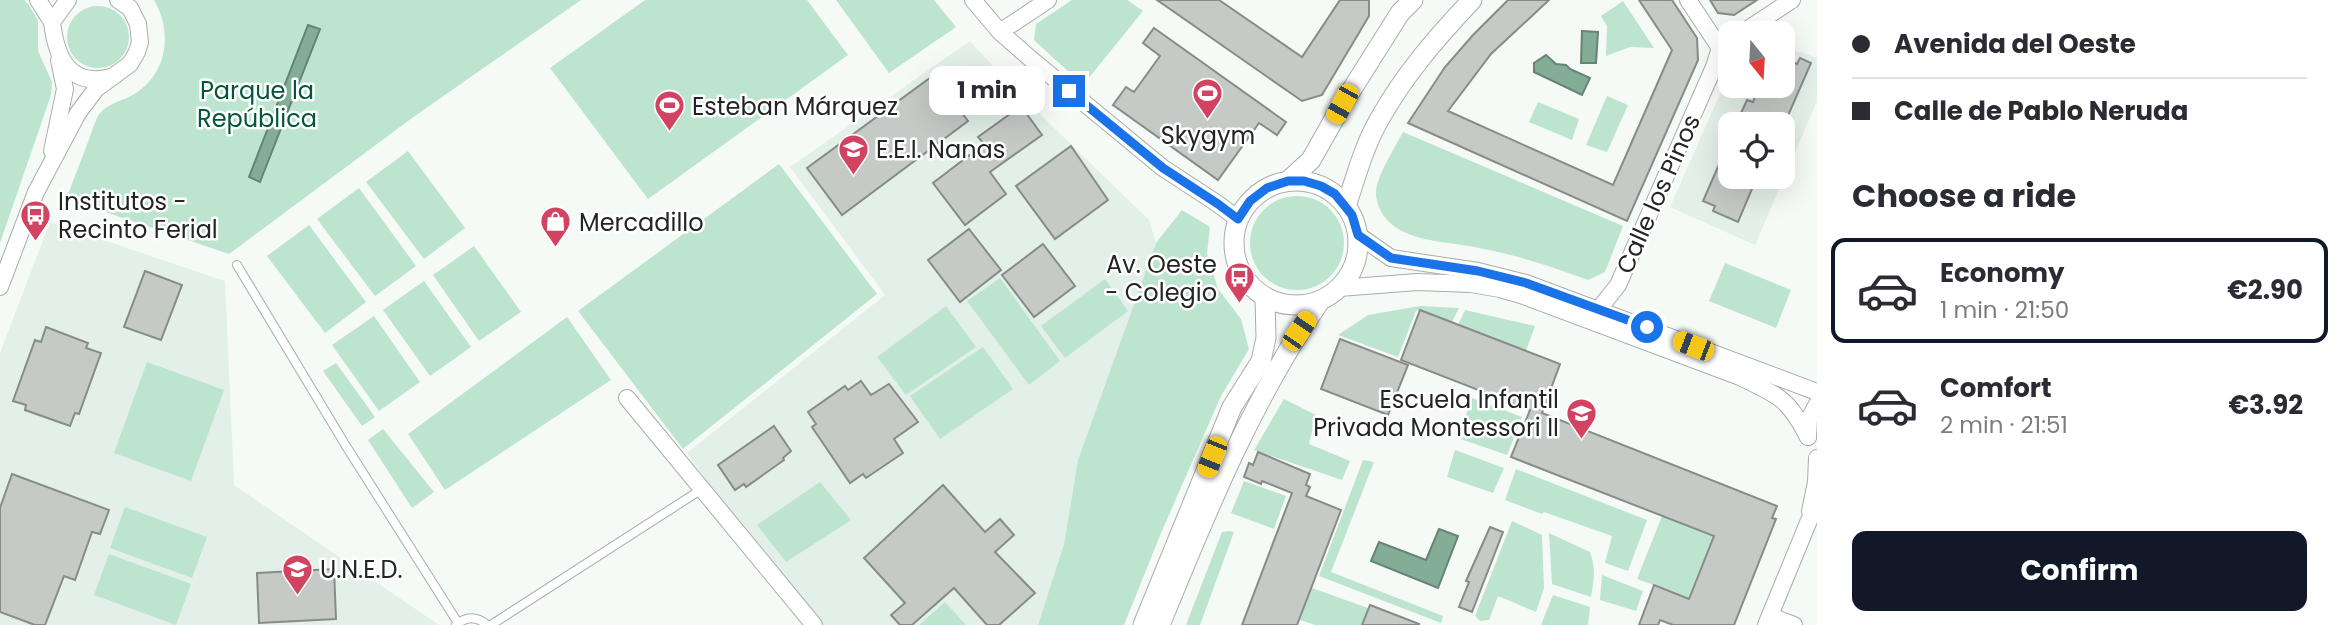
<!DOCTYPE html>
<html lang="en">
<head>
<meta charset="utf-8">
<style>
	:root { --surface:#fff; --page:#f7f7f7; --text:#2b2b33; --muted:#7c7c81; --line:#e1e1e2; --accent:#111827 }
	body { margin:0; font-family:Poppins,sans-serif; background:var(--page); color:var(--text); height:100vh; display:flex; flex-direction:column; font-size:26px; white-space:nowrap }
	* { box-sizing:border-box; margin:0 }
	p { font-size:23px; color:var(--muted) }
	.icon { flex:none; width:38px; height:38px; fill:none; stroke:currentColor; stroke-width:2; stroke-linecap:round; stroke-linejoin:round }
	.map { position:relative; flex:1; overflow:hidden }
	.side { display:flex; flex-direction:column; background:var(--surface); width:525px }
	.side>* { flex:none }
	.guide { display:grid; align-content:center; height:154px; padding:0 35px; background:var(--surface) }
	.needle { width:46px; rotate:162deg }
	.controls { position:absolute; left:1718px; top:21px; display:grid; gap:14px }
	.controls a { display:grid; place-items:center; width:77px; height:77px; border-radius:14px; background:var(--surface); box-shadow:0 7px 28px #0002; font-size:35px }
	.end { position:absolute; width:32px; height:32px; margin:-16px; border:9px solid #1a73e8; background:#fff; box-shadow:0 0 0 4px #fff }
	.from { border-radius:50% }
	.bubble { position:absolute; height:49px; border-radius:14px; background:var(--surface); box-shadow:0 7px 28px #0002; font-size:23px; font-weight:700; line-height:49px; text-align:center }
	.car { position:absolute; width:21px; height:42px; margin:-21px -10px; border-radius:9px; box-shadow:0 0 5px 2px #0007; background:linear-gradient(#f5c518 24%,#345 0 40%,#f5c518 0 76%,#345 0 86%,#f5c518 0) }
	.guide b { display:flex; align-items:center; gap:24px; height:66px; font-size:26px }
	.guide b+b { border-top:2px solid var(--line) }
	.guide i { width:18px; height:18px; background:var(--text) }
	ul { padding:0; list-style:none }
	li { display:flex; align-items:center; gap:21px; height:105px; margin:0 14px 10px; padding:0 21px; border:4px solid transparent; border-radius:14px }
	li div { flex:1 }
	li b { display:block; font-size:26px }
	li em { font-style:normal; font-weight:700 }
	li.current { border-color:var(--accent) }
	li>.icon { width:63px; height:63px; stroke-width:1.5 }
	h2 { padding:0 35px; font-size:32px; line-height:84px }
	.action { display:flex; gap:14px; margin-top:auto; padding:14px 35px }
	.action a { flex:1; height:80px; border-radius:14px; background:var(--accent); color:#fff; font-size:28px; font-weight:700; line-height:80px; text-align:center }
	main { display:flex; flex:1; min-height:0 }
	.map>svg:first-child { display:block }
	.built { fill:#e3efe9; fill-rule:evenodd }
	.green { fill:#bde4cf }
	.water { fill:#83ad97; stroke:#668474; stroke-width:2 }
	.building { fill:#c5cac7; stroke:#878b89; stroke-width:2 }
	.lines { fill:none; stroke-linecap:round; stroke-linejoin:round }
	.service-casing { stroke:#a8adaa; stroke-width:10 }
	.minor-casing { stroke:#a8adaa; stroke-width:18 }
	.tertiary-casing { stroke:#a8adaa; stroke-width:21 }
	.service { stroke:#fff; stroke-width:8 }
	.minor { stroke:#fff; stroke-width:16 }
	.tertiary { stroke:#fff; stroke-width:19 }
	.route { stroke:#1a73e8; stroke-width:9 }
	.labels { text-anchor:middle; dominant-baseline:central; stroke-width:5; stroke-linejoin:round; paint-order:stroke }
	.park-label { font-size:24px; fill:#045539; stroke:#fff }
	.poi-label { font-size:24px; fill:#232524; stroke:#fff; text-anchor:start }
	.street-label { font-size:24px; fill:#232524; stroke:#fff }
</style>
</head>
<body>
<main>
<div class="map">
<svg width="1817" height="625" viewBox="0 0 1817 625">
	<rect width="100%" height="100%" fill="#f5faf7"/>
	<g class="built">
		<polygon points="970,41 1017,92 1149,220 1156,243 1078,460 1064,544 1038,625 821,625 753,545 687,453 885,295 790,167"/>
		<path d="M1783 46 1817 58V101L1755 245 1670 207 1731 69V86H1783ZM1731 124H1783V177H1731Z"/>
		<polygon points="50,222 225,281 234,485 439,625 0,625 0,353"/>
	</g>
	<g class="green">
		<polygon points="0,0 24,0 29,5 38,21 38,51 52,82 51,95 0,243"/>
		<path d="M154 0H581L412 118 229 254 61 197 69 192C75 175 82 158 88 142 91 134 94 124 98 116 107 102 126 101 139 91 168 69 172 31 154 0Z"/>
		<polygon points="645,0 807,0 848,55 648,199 550,68"/>
		<polygon points="836,0 934,0 956,27 889,73"/>
		<polygon points="1072,0 1127,0 1143,11 1083,85 1034,40 1036,24"/>
		<polygon points="1623,1 1654,48 1630,47 1606,56 1607,26 1601,16"/>
		<circle cx="98" cy="37" r="31"/>
		<polygon points="1607,96 1628,105 1607,152 1586,145"/>
		<polygon points="1538,102 1579,119 1572,140 1529,122"/>
		<path d="M1403 132 1623 226 1605 272 1588 280C1552 267 1517 255 1479 248 1453 242 1424 243 1400 230 1387 223 1378 211 1376 196 1374 179 1395 148 1403 132Z"/>
		<polygon points="408,151 465,228 424,259 366,182"/>
		<polygon points="779,164 877,294 683,449 578,311"/>
		<polygon points="359,188 416,266 375,296 317,219"/>
		<circle cx="1297" cy="243" r="47"/>
		<polygon points="1182,210 1210,227 1207,253 1218,289 1241,319 1249,349 1221,396 1161,533 1124,625 1038,625 1064,544 1078,460 1156,243"/>
		<polygon points="309,225 366,302 325,333 267,256"/>
		<polygon points="474,246 521,312 479,341 433,275"/>
		<polygon points="1725,263 1791,290 1776,328 1709,301"/>
		<polygon points="1000,278 1060,361 1029,385 967,301"/>
		<polygon points="1105,279 1128,311 1065,358 1041,326"/>
		<polygon points="424,281 471,347 430,376 383,310"/>
		<polygon points="946,306 976,347 906,395 877,357"/>
		<polygon points="1420,306 1459,308 1452,322 1420,310 1416,311 1398,357 1338,335 1368,315"/>
		<polygon points="1465,310 1535,326 1526,351 1458,325"/>
		<polygon points="374,316 420,382 379,411 332,345"/>
		<polygon points="567,317 611,380 445,490 408,434"/>
		<polygon points="983,347 1013,389 940,439 910,396"/>
		<polygon points="147,362 224,390 191,481 114,453"/>
		<polygon points="336,363 375,417 362,426 323,371"/>
		<polygon points="1472,398 1522,417 1507,455 1458,438"/>
		<polygon points="1284,399 1316,415 1309,444 1350,461 1342,480 1254,450"/>
		<polygon points="383,429 434,492 412,508 368,440"/>
		<polygon points="1455,450 1504,468 1493,493 1447,477"/>
		<polygon points="1363,460 1374,462 1331,572 1443,616 1441,623 1319,576"/>
		<polygon points="1516,469 1647,520 1628,571 1605,563 1612,536 1544,512 1542,514 1505,500"/>
		<polygon points="1244,481 1286,496 1274,529 1231,513"/>
		<polygon points="820,482 851,520 786,562 757,525"/>
		<polygon points="125,507 207,537 192,578 110,548"/>
		<polygon points="1662,516 1714,537 1689,598 1637,579"/>
		<polygon points="1512,521 1542,535 1544,588 1536,612 1498,596 1489,620 1480,621 1475,616"/>
		<polygon points="1229,531 1234,532 1200,625 1186,625 1222,532"/>
		<path d="M1549 533 1590 552C1596 568 1594 580 1591 597L1552 584Z"/>
		<polygon points="109,554 191,584 176,625 94,595"/>
		<polygon points="1602,575 1643,591 1636,611 1600,600"/>
		<polygon points="1312,588 1368,608 1364,621 1368,625 1315,625 1300,620"/>
		<polygon points="1553,595 1590,607 1588,625 1541,625"/>
		<polygon points="945,602 966,625 919,625"/>
	</g>
	<g class="water">
		<polygon points="308,25 320,29 260,182 249,177"/>
		<polygon points="1582,31 1598,32 1596,63 1581,63"/>
		<polygon points="1546,55 1556,64 1566,65 1570,69 1590,78 1582,95 1534,72 1534,63"/>
		<polygon points="1439,529 1458,536 1438,588 1371,561 1379,542 1426,560"/>
	</g>
	<g class="building">
		<polygon points="1157,0 1219,0 1302,57 1340,0 1369,0 1369,16 1322,95 1302,101"/>
		<polygon points="1508,0 1549,0 1491,54 1448,111 1613,185 1672,50 1639,0 1672,0 1697,38 1698,60 1627,221 1408,123 1445,67 1473,35"/>
		<polygon points="1710,0 1757,0 1734,15 1718,13"/>
		<polygon points="1154,28 1286,122 1277,135 1259,123 1218,180 1113,105 1126,87 1134,92 1160,56 1143,43"/>
		<polygon points="1783,58 1797,64 1800,58 1811,63 1787,118 1783,116 1780,124 1736,124 1747,100 1753,102 1760,86 1783,86"/>
		<polygon points="934,75 968,121 842,215 807,168"/>
		<polygon points="1021,106 1042,135 990,172 1006,194 965,225 933,183 984,144 978,137"/>
		<polygon points="1731,137 1731,177 1757,177 1738,222 1713,211 1715,206 1703,201"/>
		<polygon points="1071,146 1108,200 1055,239 1016,186"/>
		<polygon points="969,229 1001,270 960,302 928,260"/>
		<polygon points="1043,244 1075,286 1034,317 1002,275"/>
		<polygon points="145,271 182,285 161,340 124,327"/>
		<polygon points="1420,310 1560,364 1542,413 1777,506 1772,518 1776,519 1734,625 1673,625 1660,620 1658,625 1639,625 1654,585 1689,599 1714,536 1511,457 1530,410 1401,360"/>
		<polygon points="46,327 88,343 86,348 101,353 79,414 75,413 70,426 25,410 26,405 13,401 35,340 41,342"/>
		<polygon points="1340,339 1408,365 1388,415 1321,389"/>
		<polygon points="861,381 871,395 889,384 918,422 894,439 903,453 866,478 863,474 850,483 812,427 816,424 808,412 845,386 848,390"/>
		<polygon points="774,426 791,451 783,458 784,460 746,487 744,484 735,490 718,465"/>
		<polygon points="1258,452 1310,474 1306,485 1310,487 1306,496 1341,510 1297,625 1242,625 1292,493 1262,481 1261,484 1244,477 1249,463 1253,465"/>
		<polygon points="12,474 109,510 100,534 92,532 75,580 64,576 45,625 35,625 0,612 0,508"/>
		<polygon points="943,485 985,532 1000,519 1014,535 995,552 1035,593 999,625 987,625 954,588 912,625 900,625 891,615 905,603 864,558"/>
		<polygon points="1490,527 1503,532 1472,612 1459,607 1469,582 1466,581"/>
		<polygon points="334,569 336,619 259,623 257,573"/>
		<polygon points="1370,605 1419,624 1419,625 1362,625"/>
	</g>
	<g class="lines">
		<defs>
			<g id="service">
				<polyline points="237,265 346,446 458,623"/>
				<path d="M456 625C466 616 477 616 487 625"/>
				<polyline points="491,625 702,489"/>
			</g>
			<g id="minor">
				<polyline points="38,0 52,22"/>
				<path d="M68 0 52 22C56 57 69 88 111 77"/>
				<polyline points="973,0 1000,32 1032,60 1163,168 1218,204 1238,219"/>
				<polyline points="1688,0 1720,48"/>
				<polyline points="1000,32 1048,0"/>
				<polyline points="1742,33 1792,0"/>
				<polyline points="52,151 65,89 59,60"/>
				<polyline points="1358,235 1391,258 1478,271 1526,283 1817,392"/>
				<polyline points="0,287 36,192 78,113 96,89 130,64 137,52 140,42 138,24 130,8 118,0"/>
				<path d="M1339 288 1417 282 1471 284 1500 289 1521 295 1740 377C1779 396 1788 398 1808 437"/>
				<polyline points="1599,309 1618,285 1714,67 1720,48 1731,41"/>
				<polyline points="627,398 814,625"/>
				<polyline points="1808,437 1809,419 1817,404"/>
				<polyline points="1810,511 1816,482 1817,458"/>
				<polyline points="1770,616 1794,625"/>
				<polyline points="1766,625 1817,501"/>
			</g>
			<g id="tertiary">
				<circle cx="1296" cy="243" r="62"/>
				<polyline points="1288,181 1311,160 1342,105 1400,13 1413,0"/>
				<path d="M1346 206C1356 177 1364 146 1379 120 1404 75 1437 37 1472 0"/>
				<polyline points="1143,625 1232,407 1261,361 1266,338 1265,298"/>
				<path d="M1160 625C1206 513 1251 401 1320 301"/>
			</g>
		</defs>
		<use href="#service" class="service-casing"/>
		<use href="#minor" class="minor-casing"/>
		<use href="#tertiary" class="tertiary-casing"/>
		<use href="#service" class="service"/>
		<use href="#minor" class="minor"/>
		<use href="#tertiary" class="tertiary"/>
	</g>
	<g class="lines">
		<polyline class="route" points="1069,91 1163,168 1218,204 1238,219 1250,201 1267,188 1288,181 1304,181 1321,186 1335,194 1352,215 1358,235 1391,258 1478,271 1526,283 1647,327"/>
	</g>
	<defs>
		<symbol id="stadium-pin" viewBox="-11 -11 22 30"><path d="M0 17L-7.5 6A9.5 9.5 0 1 1 7.5 6Z" fill="#d24261" stroke="#fff"/><path d="M0-5a6.5 5 0 1 0 0 10a6.5 5 0 1 0 0-10ZM-3.5-1.8h7v3.6h-7Z" fill="#fff"/></symbol>
		<symbol id="school-pin" viewBox="-11 -11 22 30"><path d="M0 17L-7.5 6A9.5 9.5 0 1 1 7.5 6Z" fill="#d24261" stroke="#fff"/><path d="M0-5L7-2L0 1L-7-2ZM-4 1L0 2.5L4 1V4Q0 6-4 4Z" fill="#fff"/></symbol>
		<symbol id="bus-pin" viewBox="-11 -11 22 30"><path d="M0 17L-7.5 6A9.5 9.5 0 1 1 7.5 6Z" fill="#d24261" stroke="#fff"/><path d="M-5-6H5V4H4V6H2V4H-2V6H-4V4H-5ZM-3.5-4V0h7V-4ZM-3.5 1.2v1.5H-2V1.2ZM2 1.2v1.5H3.5V1.2Z" fill="#fff"/></symbol>
		<symbol id="shop-pin" viewBox="-11 -11 22 30"><path d="M0 17L-7.5 6A9.5 9.5 0 1 1 7.5 6Z" fill="#d24261" stroke="#fff"/><path d="M-5-2.5h2.3a2.7 3.5 0 0 1 5.4 0H5L5.5 6h-11ZM-1.5-2.5h3a1.5 2.3 0 0 0-3 0Z" fill="#fff"/></symbol>
	</defs>
	<g fill-rule="evenodd">
		<use href="#stadium-pin" x="1190" y="76" width="35" height="47"/>
		<use href="#stadium-pin" x="652" y="88" width="35" height="47"/>
		<use href="#school-pin" x="836" y="132" width="35" height="47"/>
		<use href="#bus-pin" x="18" y="198" width="35" height="47"/>
		<use href="#shop-pin" x="538" y="204" width="35" height="47"/>
		<use href="#bus-pin" x="1222" y="260" width="35" height="47"/>
		<use href="#school-pin" x="1564" y="396" width="35" height="47"/>
		<use href="#school-pin" x="280" y="552" width="35" height="47"/>
	</g>
	<g class="labels">
		<g class="park-label">
			<text x="257" y="90">Parque la<tspan x="257" dy="28">República</tspan></text>
		</g>
		<g class="poi-label">
			<text x="692" y="106">Esteban Márquez</text>
			<text x="1208" y="135" text-anchor="middle">Skygym</text>
			<text x="876" y="149">E.E.I. Nanas</text>
			<text x="58" y="201">Institutos -<tspan x="58" dy="28">Recinto Ferial</tspan></text>
			<text x="579" y="222">Mercadillo</text>
			<text x="1217" y="264" text-anchor="end">Av. Oeste<tspan x="1217" dy="28">- Colegio</tspan></text>
			<text x="1559" y="399" text-anchor="end">Escuela Infantil<tspan x="1559" dy="28">Privada Montessori II</tspan></text>
			<text x="320" y="569">U.N.E.D.</text>
		</g>
		<g class="street-label">
			<text transform="translate(1658 194) rotate(-66)">Calle los Pinos</text>
		</g>
	</g>
</svg>
<div class="controls">
<a><svg class="needle" viewBox="-14 -14 28 28"><path d="M0-13l5 13h-10z" fill="#e53935"/><path d="M0 13l5-13h-10z" fill="#7c7c81"/></svg></a>
<a><svg class="icon" aria-label="locate" viewBox="0 0 24 24"><circle cx="12" cy="12" r="6"/><path d="M12 2v4M12 18v4M2 12h4M18 12h4"/></svg></a>
</div>
<i class="end from" style="left:1647px;top:327px"></i>
<i class="end" style="left:1069px;top:91px"></i>
<div class="bubble" style="left:929px;top:66px;width:116px">1 min</div>
<i class="car" style="left:1342px;top:104px;rotate:209deg"></i>
<i class="car" style="left:1299px;top:331px;rotate:34deg"></i>
<i class="car" style="left:1693px;top:346px;rotate:291deg"></i>
<i class="car" style="left:1212px;top:457px;rotate:202deg"></i>
</div>
<section class="side">
<div class="guide">
<b><i class="from"></i>Avenida del Oeste</b>
<b><i></i>Calle de Pablo Neruda</b>
</div>
<h2>Choose a ride</h2>
<ul>
<li class="current"><svg class="icon" aria-label="car" viewBox="0 0 24 24"><path d="M5 17H2v-5l4-1 3-4h7l3 4 3 1v5h-3M9 17h6M6 11h13"/><circle cx="7" cy="17" r="2"/><circle cx="17" cy="17" r="2"/></svg><div><b>Economy</b><p>1 min · 21:50</p></div><em>€2.90</em></li>
<li><svg class="icon" aria-label="car" viewBox="0 0 24 24"><path d="M5 17H2v-5l4-1 3-4h7l3 4 3 1v5h-3M9 17h6M6 11h13"/><circle cx="7" cy="17" r="2"/><circle cx="17" cy="17" r="2"/></svg><div><b>Comfort</b><p>2 min · 21:51</p></div><em>€3.92</em></li>
</ul>
<div class="action"><a>Confirm</a></div>
</section>
</main>
</body>
</html>
